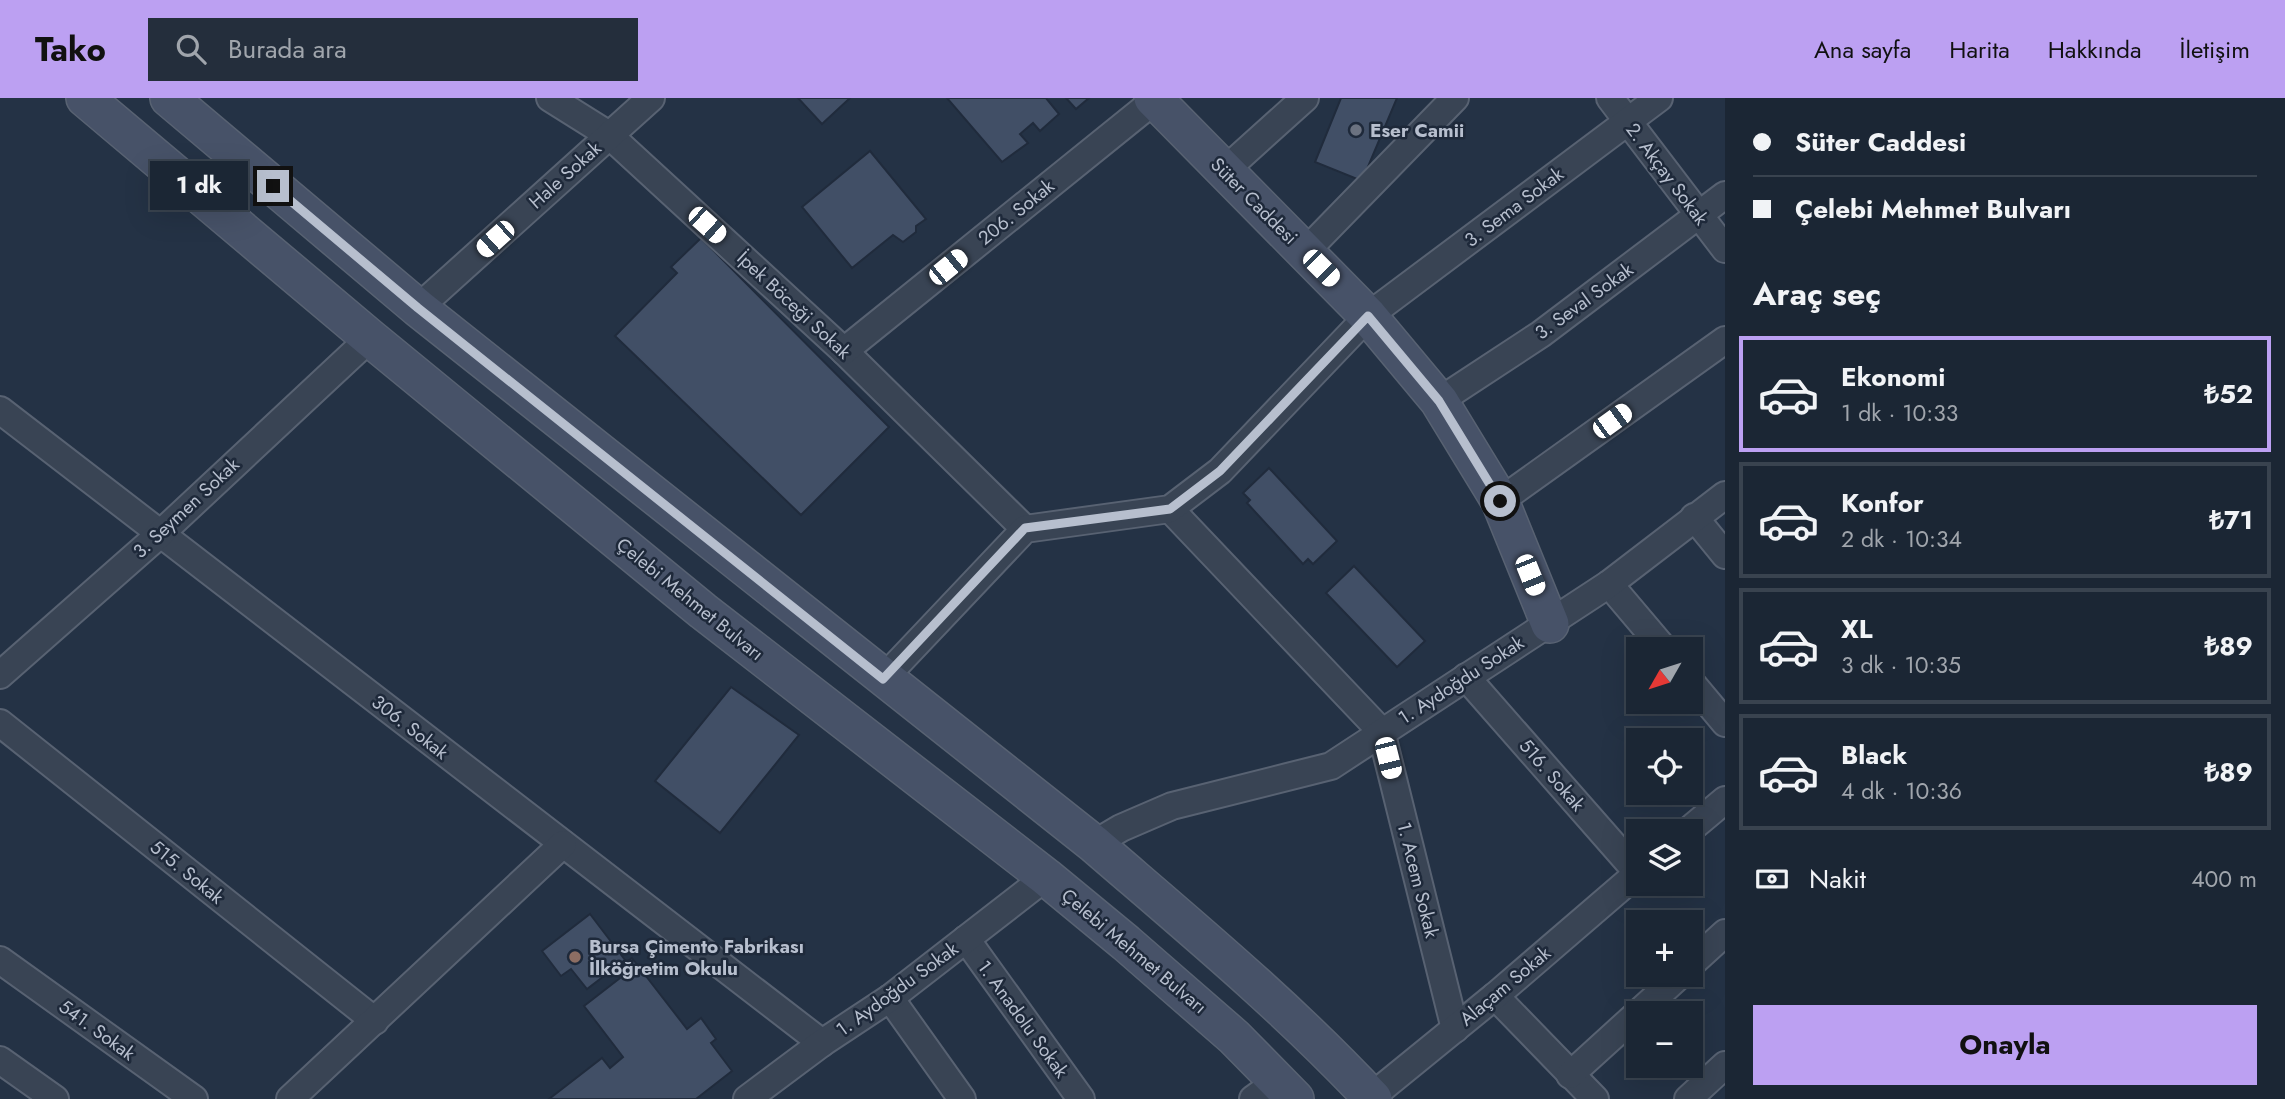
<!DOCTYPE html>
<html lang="tr">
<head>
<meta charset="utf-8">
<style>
	:root { --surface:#1b2634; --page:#242e3c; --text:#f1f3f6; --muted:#a0a5ac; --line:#39434f; --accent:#bca0f2 }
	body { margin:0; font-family:Jost,sans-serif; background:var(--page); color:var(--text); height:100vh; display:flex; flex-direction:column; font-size:26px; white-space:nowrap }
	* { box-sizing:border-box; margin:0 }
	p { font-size:23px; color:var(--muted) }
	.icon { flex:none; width:38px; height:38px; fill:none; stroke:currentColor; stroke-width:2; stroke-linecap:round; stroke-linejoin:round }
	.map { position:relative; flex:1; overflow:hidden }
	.details { display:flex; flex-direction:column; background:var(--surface); width:560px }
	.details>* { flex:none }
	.hud { display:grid; align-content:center; height:154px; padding:0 28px; background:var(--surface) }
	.needle { width:46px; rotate:231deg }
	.tools { position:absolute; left:1626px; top:539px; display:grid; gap:14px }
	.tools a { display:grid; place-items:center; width:77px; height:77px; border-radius:0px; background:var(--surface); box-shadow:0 7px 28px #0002,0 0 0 2px var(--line); font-size:35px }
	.end { position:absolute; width:32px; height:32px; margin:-16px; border:9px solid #b7bfce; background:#111; box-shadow:0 0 0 4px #111 }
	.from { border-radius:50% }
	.bubble { position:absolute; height:49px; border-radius:0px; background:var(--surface); box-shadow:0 7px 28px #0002,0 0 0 2px var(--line); font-size:23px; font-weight:700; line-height:49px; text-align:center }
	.car { position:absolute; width:21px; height:42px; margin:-21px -10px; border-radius:9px; box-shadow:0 0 5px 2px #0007; background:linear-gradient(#fff 24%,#345 0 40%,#fff 0 76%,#345 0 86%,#fff 0) }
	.hud b { display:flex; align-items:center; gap:24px; height:66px; font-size:26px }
	.hud b+b { border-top:2px solid var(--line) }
	.hud i { width:18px; height:18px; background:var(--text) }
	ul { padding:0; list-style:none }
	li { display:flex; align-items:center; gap:21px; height:116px; margin:0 14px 10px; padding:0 14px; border:4px solid var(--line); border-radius:0px }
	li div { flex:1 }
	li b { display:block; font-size:26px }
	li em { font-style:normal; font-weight:700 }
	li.on { border-color:var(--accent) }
	li>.icon { width:63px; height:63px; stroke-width:1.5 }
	h2 { padding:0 28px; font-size:32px; line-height:84px }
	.pay { display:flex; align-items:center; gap:18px; height:77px; padding:0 28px; font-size:26px }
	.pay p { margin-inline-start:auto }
	.cta { display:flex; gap:14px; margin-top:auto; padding:14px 28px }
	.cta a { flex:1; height:80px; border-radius:0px; background:var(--accent); color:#111; font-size:28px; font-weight:700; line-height:80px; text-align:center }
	header { display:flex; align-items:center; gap:42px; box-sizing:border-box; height:98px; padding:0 35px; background:var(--accent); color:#111 }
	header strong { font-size:33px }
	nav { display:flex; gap:38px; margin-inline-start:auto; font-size:24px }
	.search { width:490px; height:63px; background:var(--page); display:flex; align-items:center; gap:18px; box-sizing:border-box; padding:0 24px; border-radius:0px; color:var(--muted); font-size:26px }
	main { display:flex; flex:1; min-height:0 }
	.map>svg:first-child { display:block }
	.building { fill:#414f66; stroke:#202b3c; stroke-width:2 }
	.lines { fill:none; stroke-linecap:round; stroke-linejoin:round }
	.minor-casing { stroke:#586272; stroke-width:30 }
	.secondary-casing { stroke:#586272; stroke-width:40 }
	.minor { stroke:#394454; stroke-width:26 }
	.secondary { stroke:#475268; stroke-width:37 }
	.route { stroke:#b7bfce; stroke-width:9 }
	.worship-dot { fill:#6b7280; stroke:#1e293a; stroke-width:2.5 }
	.education-dot { fill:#8d6e63; stroke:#1e293a; stroke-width:2.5 }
	.labels { text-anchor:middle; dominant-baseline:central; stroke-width:5; stroke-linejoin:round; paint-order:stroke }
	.poi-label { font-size:19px; font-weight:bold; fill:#b7bfce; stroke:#1e293a; text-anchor:start }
	.street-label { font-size:19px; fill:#b7bfce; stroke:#1e293a }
</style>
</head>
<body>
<header>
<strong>Tako</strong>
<div class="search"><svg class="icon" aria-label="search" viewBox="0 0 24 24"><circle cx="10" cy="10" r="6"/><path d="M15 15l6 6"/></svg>Burada ara</div>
<nav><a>Ana sayfa</a><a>Harita</a><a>Hakkında</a><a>İletişim</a></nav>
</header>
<main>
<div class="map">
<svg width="1725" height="1001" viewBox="0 0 1725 1001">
	<rect width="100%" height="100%" fill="#243245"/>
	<g class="building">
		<polygon points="798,0 850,0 822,26"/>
		<polygon points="947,0 1046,0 1059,16 1040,33 1033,25 1020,36 1028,45 1002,64"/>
		<polygon points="1066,0 1089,0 1076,11"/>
		<polygon points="1341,0 1397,0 1362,83 1315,64"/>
		<polygon points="870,53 926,121 916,128 916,134 903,144 893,137 852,170 802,109"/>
		<polygon points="701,140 889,329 801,417 615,238 677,175 671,169"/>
		<polygon points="1269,370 1337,443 1313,466 1308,461 1303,466 1247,405 1250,402 1243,395"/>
		<polygon points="1354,468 1425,543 1397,569 1326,495"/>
		<polygon points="731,589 799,637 720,735 655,683"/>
		<polygon points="590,816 625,862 587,891 571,871 561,878 542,853"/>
		<polygon points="632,860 687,931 701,920 716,941 711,945 732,973 696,1001 549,1001 602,960 610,970 623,959 584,908 620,880 615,873"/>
	</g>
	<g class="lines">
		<defs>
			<g id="minor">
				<polyline points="550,0 609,37 844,253 1025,431"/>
				<polyline points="1610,0 1725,151"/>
				<polyline points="1223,74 1305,0"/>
				<polyline points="1305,154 1455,0"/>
				<polyline points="418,210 651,0"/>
				<polyline points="844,253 1155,2"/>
				<polyline points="1439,303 1541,236 1725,97"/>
				<polyline points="0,312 822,945"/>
				<polyline points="1500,403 1725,242"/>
				<polyline points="1170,411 1381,633 1455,931"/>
				<polyline points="1694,419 1725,457"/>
				<polyline points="1609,486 1664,551"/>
				<polyline points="0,577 159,437 370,240"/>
				<polyline points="1466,579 1638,775"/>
				<polyline points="883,581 1025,431 1170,411 1220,373 1368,218 1659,0"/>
				<polyline points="1690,583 1725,625"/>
				<polyline points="0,625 375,923"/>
				<polyline points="1688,733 1725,702"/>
				<polyline points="1094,746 1121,730 1172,708 1331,668 1609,486 1725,397"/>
				<polyline points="966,841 1081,1001"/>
				<polyline points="0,862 194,1001"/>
				<polyline points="1690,867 1725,835"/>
				<polyline points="1495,898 1595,1001"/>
				<polyline points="890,900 962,1001"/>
				<polyline points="0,962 55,1001"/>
				<polyline points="1570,977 1680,877"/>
				<polyline points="1371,999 1495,898 1638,775"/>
				<polyline points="290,1001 563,746"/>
				<polyline points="747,1001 822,945 890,900 1046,779"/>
				<polyline points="1253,1001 1278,983"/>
				<polyline points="1688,1001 1725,967"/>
			</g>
			<g id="secondary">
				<polyline points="85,0 370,240 703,513 1046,779 1126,845 1234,939 1295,1001"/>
				<path d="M169 0 418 210 1094 746C1189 828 1287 909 1373 1001"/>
				<polyline points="1153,0 1368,218 1439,303 1500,403 1550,526"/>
			</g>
		</defs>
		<use href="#minor" class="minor-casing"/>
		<use href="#secondary" class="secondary-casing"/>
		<use href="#minor" class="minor"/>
		<use href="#secondary" class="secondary"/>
	</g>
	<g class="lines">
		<polyline class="route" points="273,88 418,210 883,581 1025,430 1170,411 1220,373 1368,218 1439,303 1500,403"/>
	</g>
	<circle class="worship-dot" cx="1356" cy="32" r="7"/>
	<circle class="education-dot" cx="575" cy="859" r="7"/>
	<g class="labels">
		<g class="poi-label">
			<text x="1370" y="32">Eser Camii</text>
			<text x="589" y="848">Bursa Çimento Fabrikası<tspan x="589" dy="22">İlköğretim Okulu</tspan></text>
		</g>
		<g class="street-label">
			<text transform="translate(1667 76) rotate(53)">2. Akçay Sokak</text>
			<text transform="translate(565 77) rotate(-42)">Hale Sokak</text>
			<text transform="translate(1254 103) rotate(45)">Süter Caddesi</text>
			<text transform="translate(1514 109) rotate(-37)">3. Sema Sokak</text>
			<text transform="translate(1016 114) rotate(-39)">206. Sokak</text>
			<text transform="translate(1584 203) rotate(-36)">3. Seval Sokak</text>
			<text transform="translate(794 207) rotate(43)">İpek Böceği Sokak</text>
			<text transform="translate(186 410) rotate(-43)">3. Seymen Sokak</text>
			<text transform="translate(690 501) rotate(39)">Çelebi Mehmet Bulvarı</text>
			<text transform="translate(1461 582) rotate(-33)">1. Aydoğdu Sokak</text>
			<text transform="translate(410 629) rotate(38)">306. Sokak</text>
			<text transform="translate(1552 677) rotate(49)">516. Sokak</text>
			<text transform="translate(187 774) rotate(39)">515. Sokak</text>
			<text transform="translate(1418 782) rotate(76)">1. Acem Sokak</text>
			<text transform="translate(1134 853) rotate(40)">Çelebi Mehmet Bulvarı</text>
			<text transform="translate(1505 888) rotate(-40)">Alaçam Sokak</text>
			<text transform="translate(897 891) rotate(-36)">1. Aydoğdu Sokak</text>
			<text transform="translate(1023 921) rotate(54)">1. Anadolu Sokak</text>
			<text transform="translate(97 932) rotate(36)">541. Sokak</text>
		</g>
	</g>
</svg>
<div class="tools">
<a><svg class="needle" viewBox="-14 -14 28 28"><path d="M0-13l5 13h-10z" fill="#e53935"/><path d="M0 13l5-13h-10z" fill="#a0a5ac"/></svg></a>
<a><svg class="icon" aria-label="locate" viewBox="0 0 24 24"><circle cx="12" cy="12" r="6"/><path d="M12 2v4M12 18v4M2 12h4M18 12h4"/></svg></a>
<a><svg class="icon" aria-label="layers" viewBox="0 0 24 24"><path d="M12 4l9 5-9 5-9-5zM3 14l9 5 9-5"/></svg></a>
<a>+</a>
<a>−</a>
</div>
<i class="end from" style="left:1500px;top:403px"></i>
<i class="end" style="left:273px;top:88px"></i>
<div class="bubble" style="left:150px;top:63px;width:98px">1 dk</div>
<i class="car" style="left:707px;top:127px;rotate:132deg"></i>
<i class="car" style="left:495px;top:141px;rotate:228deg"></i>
<i class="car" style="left:948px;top:169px;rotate:51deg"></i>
<i class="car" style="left:1321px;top:170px;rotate:135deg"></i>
<i class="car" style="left:1612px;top:323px;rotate:54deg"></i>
<i class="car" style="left:1530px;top:477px;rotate:158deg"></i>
<i class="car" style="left:1388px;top:660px;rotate:166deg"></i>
</div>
<section class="details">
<div class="hud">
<b><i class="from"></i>Süter Caddesi</b>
<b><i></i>Çelebi Mehmet Bulvarı</b>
</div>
<h2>Araç seç</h2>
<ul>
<li class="on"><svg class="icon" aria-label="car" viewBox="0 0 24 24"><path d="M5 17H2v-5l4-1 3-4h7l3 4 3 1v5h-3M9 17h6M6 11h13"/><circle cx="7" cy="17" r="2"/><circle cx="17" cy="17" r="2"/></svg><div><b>Ekonomi</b><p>1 dk · 10:33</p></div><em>₺52</em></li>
<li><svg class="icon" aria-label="car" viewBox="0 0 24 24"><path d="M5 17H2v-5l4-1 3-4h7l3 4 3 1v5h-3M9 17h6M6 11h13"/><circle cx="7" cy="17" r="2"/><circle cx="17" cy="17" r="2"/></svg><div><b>Konfor</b><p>2 dk · 10:34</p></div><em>₺71</em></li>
<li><svg class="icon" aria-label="car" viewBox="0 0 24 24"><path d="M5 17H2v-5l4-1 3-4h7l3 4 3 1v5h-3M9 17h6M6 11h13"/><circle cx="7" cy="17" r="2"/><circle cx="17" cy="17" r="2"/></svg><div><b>XL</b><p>3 dk · 10:35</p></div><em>₺89</em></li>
<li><svg class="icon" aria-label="car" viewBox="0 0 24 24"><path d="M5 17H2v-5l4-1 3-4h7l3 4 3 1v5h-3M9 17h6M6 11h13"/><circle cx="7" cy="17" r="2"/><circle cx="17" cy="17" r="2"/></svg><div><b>Black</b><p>4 dk · 10:36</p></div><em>₺89</em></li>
</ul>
<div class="pay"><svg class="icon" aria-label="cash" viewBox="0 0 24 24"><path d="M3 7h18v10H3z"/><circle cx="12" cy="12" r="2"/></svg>Nakit<p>400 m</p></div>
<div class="cta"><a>Onayla</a></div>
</section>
</main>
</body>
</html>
